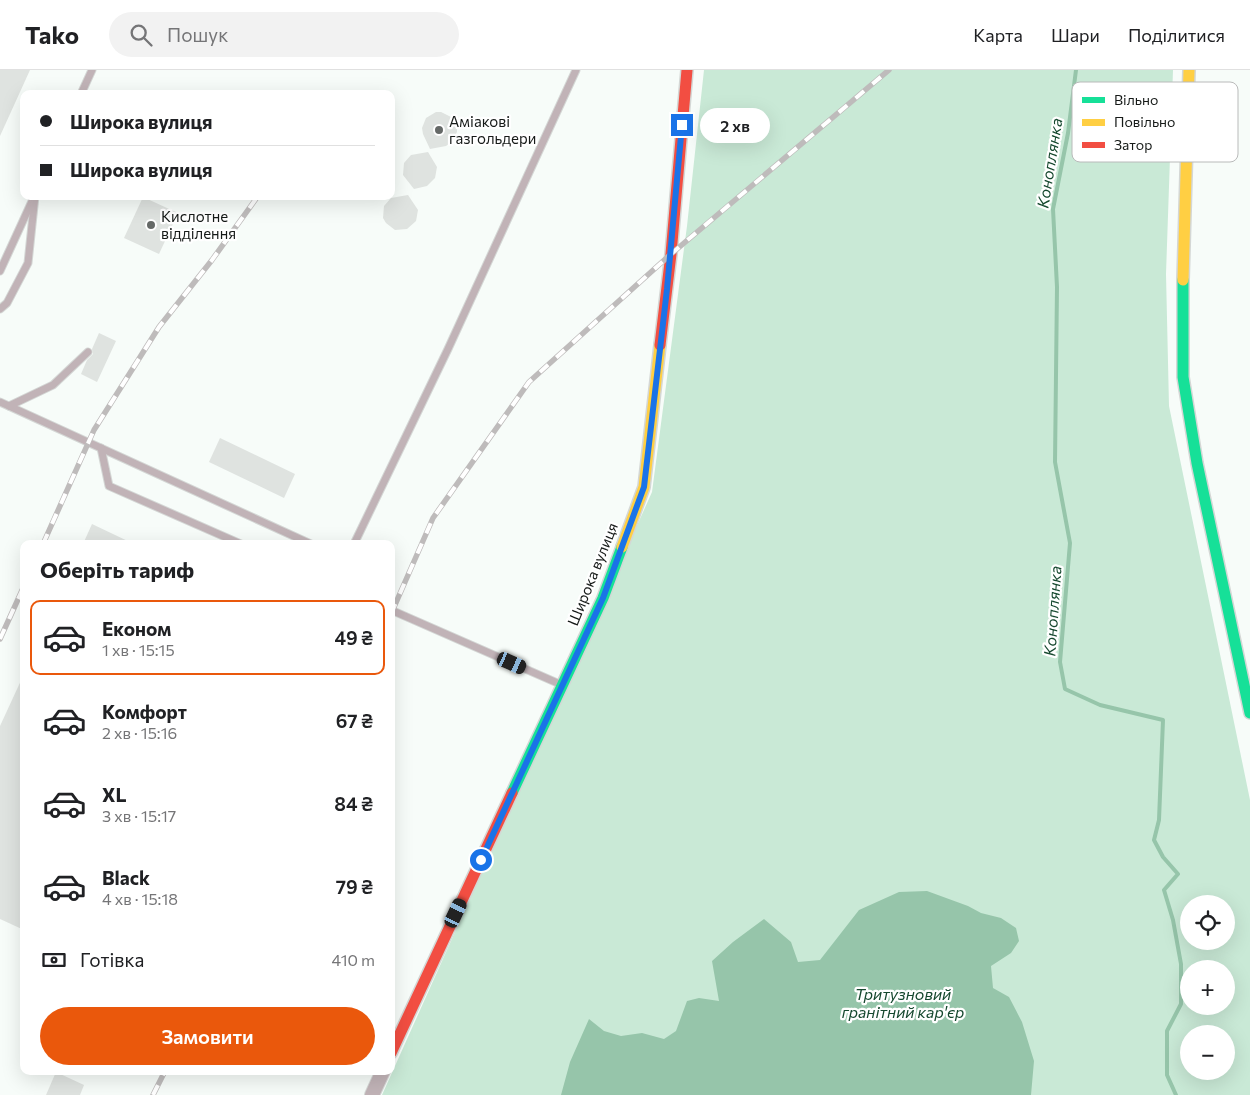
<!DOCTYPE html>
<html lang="uk">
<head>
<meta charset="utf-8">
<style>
	:root { --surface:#fff; --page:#f2f2f2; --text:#202124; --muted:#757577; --line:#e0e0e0; --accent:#ea580c }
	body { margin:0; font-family:Commissioner,sans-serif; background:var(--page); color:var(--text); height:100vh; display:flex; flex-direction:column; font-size:19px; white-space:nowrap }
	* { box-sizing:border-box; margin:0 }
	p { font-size:16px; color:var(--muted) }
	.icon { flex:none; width:28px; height:28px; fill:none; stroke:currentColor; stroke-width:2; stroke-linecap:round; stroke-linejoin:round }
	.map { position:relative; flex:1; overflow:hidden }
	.details { position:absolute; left:20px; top:470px; width:375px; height:535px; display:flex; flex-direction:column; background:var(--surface); border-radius:10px; box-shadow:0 5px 20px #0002 }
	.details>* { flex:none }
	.hud { position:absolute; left:20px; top:20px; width:375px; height:110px; border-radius:10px; box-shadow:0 5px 20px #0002; display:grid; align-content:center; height:110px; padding:0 20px; background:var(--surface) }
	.buttons { position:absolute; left:1180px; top:825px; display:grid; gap:10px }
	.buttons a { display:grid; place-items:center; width:55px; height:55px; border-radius:50%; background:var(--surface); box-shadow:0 5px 20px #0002; font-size:25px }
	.end { position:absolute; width:22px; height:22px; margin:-11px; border:6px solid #1a73e8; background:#fff; box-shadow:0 0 0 2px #fff }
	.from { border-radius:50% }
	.bubble { position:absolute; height:35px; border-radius:18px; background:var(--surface); box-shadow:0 5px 20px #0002; font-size:16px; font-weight:600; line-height:35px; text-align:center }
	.car { position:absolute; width:15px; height:30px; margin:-15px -8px; border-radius:6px; box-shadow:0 0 4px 1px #0007; background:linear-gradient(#222 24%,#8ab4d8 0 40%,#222 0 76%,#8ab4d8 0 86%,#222 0) }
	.hud b { display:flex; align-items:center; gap:18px; height:48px; font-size:19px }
	.hud b+b { border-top:1px solid var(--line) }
	.hud i { width:12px; height:12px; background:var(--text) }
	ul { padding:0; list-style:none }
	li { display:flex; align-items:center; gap:15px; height:75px; margin:0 10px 8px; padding:0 10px; border:2px solid transparent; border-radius:10px }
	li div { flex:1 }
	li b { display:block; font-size:19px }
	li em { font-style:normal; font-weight:600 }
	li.on { border-color:var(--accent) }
	li>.icon { width:45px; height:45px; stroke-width:1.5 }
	h2 { padding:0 20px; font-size:22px; line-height:60px }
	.pay { display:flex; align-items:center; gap:12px; height:55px; padding:0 20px; font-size:19px }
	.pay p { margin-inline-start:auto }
	.primary-button { display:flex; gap:10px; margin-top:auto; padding:10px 20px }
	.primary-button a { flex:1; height:58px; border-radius:30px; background:var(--accent); color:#fff; font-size:20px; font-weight:600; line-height:58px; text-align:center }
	header { display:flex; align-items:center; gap:30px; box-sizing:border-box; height:70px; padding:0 25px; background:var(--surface); border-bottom:1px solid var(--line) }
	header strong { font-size:24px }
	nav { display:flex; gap:28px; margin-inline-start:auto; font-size:18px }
	.search { width:350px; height:45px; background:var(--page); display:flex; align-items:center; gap:12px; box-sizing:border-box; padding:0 18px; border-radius:28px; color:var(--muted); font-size:19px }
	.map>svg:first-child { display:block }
	.green { fill:#c9e9d6; fill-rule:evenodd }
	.water { fill:#96c5aa }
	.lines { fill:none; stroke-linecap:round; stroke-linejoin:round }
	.stream { stroke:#96c5aa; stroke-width:4 }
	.building { fill:#dfe3e0 }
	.lane-casing { stroke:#d4d7d5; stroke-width:9 }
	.street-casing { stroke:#d4d7d5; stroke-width:16 }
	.fast-casing { stroke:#d4d7d5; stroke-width:14 }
	.slow-casing { stroke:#d4d7d5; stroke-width:14 }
	.jam-casing { stroke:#d4d7d5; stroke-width:14 }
	.lane { stroke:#c1b3b7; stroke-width:7 }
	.street { stroke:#c1b3b7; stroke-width:14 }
	.fast { stroke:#16e098; stroke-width:11 }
	.slow { stroke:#ffcf43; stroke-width:11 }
	.jam { stroke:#f24e42; stroke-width:11 }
	.rail-casing { stroke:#bebbbb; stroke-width:5.5 }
	.rail { stroke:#fff; stroke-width:4; stroke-dasharray:11; stroke-linecap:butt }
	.route { stroke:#1a73e8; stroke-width:6 }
	.poi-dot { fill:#656967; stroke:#fff; stroke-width:2 }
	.labels { text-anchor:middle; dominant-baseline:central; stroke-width:4.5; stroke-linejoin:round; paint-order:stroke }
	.poi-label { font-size:15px; fill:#161a18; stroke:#fff; text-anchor:start }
	.street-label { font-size:15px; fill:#161a18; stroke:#fff }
	.water-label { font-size:16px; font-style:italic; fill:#15482e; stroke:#fff }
	.key { fill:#fff; stroke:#b9baba; stroke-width:1 }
	.key-label { font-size:14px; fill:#161a18 }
</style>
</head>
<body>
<header>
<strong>Tako</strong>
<div class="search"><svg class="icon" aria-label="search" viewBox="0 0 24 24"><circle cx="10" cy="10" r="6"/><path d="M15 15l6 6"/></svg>Пошук</div>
<nav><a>Карта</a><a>Шари</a><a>Поділитися</a></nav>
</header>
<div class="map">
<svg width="1250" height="1025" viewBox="0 0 1250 1025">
	<rect width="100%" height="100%" fill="#f7fcf9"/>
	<path class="green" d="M704 0H1173L1166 204 1169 336 1250 730V1025H382L652 422 687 156ZM1189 834H1226V871H1189ZM1189 899H1226V936H1189ZM1189 964H1226V1001H1189Z"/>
	<polygon class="water" points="927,821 968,836 981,843 1001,848 1016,858 1019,871 1011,883 991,896 993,918 1009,927 1022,952 1034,991 1031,1025 561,1025 570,992 589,949 604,961 621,966 642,963 664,969 676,961 687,931 699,928 719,931 712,891 733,872 764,849 791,872 798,892 820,890 859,840 899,822"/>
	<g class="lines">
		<polyline class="stream" points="1076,0 1068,63 1053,139 1057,217 1055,392 1070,473 1060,592 1065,619 1100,635 1163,650 1159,750 1154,770 1163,787 1178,804 1164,820 1173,850 1181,894 1181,934 1167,961 1167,1005 1176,1025"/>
	</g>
	<g class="building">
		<polygon points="0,0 30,0 0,66"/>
		<polygon points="436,42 441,42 451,47 457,56 457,62 451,72 446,76 430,79 423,64 422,58 426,48"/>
		<polygon points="428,82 437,97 435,108 427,116 414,119 403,105 404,93 411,85"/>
		<polygon points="408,125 418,140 416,151 407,159 395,160 386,153 383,148 384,136 391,128"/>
		<polygon points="143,127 178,143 159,184 124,168"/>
		<polygon points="99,263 116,271 97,312 81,304 87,290 93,284 92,279"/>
		<polygon points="220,368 295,404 284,428 209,392"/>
		<polygon points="92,454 134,474 83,474"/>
		<polygon points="24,604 24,860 0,849 0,656"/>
		<polygon points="56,1002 84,1015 80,1025 46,1025"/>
	</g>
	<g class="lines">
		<defs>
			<g id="lane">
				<polyline points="81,24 92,0"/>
				<polyline points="0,201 33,129"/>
				<polyline points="0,239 7,233 28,193 35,126"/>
				<polyline points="0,332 311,474"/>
				<polyline points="9,336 53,315 88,282"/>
				<polyline points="101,378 109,416 241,474"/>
				<polyline points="354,474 448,279 576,0"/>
				<polyline points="391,540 562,615"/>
			</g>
			<polyline id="street" points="372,1025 383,1001"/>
			<g id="fast">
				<polyline points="1183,210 1183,307 1197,393 1250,643"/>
				<polyline points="512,723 603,528 622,477"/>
			</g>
			<g id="slow">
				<polyline points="1183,210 1189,0"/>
				<polyline points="622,477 644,417 660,275"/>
			</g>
			<g id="jam">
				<polyline points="660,275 671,184 687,0"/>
				<polyline points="391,983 512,723"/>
			</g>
		</defs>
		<use href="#lane" class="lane-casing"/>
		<use href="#street" class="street-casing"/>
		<use href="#fast" class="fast-casing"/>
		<use href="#slow" class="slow-casing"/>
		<use href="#jam" class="jam-casing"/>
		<use href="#lane" class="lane"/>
		<use href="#street" class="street"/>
		<use href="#fast" class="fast"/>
		<use href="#slow" class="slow"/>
		<use href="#jam" class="jam"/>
		<defs>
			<g id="rail">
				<polyline points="43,474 94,360 159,257 212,190 258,126"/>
				<polyline points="391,544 433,448 529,312 671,184 889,0"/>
				<polyline points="0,569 24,516"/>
				<polyline points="153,1025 165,1001"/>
			</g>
		</defs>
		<use href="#rail" class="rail-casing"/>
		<use href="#rail" class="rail"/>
	</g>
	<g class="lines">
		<polyline class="route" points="481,790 603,528 644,417 667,219 682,55"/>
	</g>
	<g class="poi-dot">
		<circle cx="439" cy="60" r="5"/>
		<circle cx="151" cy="155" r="5"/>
	</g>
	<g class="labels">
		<g class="poi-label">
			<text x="449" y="51">Аміакові<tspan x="449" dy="17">газгольдери</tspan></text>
			<text x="161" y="146">Кислотне<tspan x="161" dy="17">відділення</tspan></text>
		</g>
		<g class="street-label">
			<text transform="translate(592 504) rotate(-68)">Широка вулиця</text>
		</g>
		<g class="water-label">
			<text transform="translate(1049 93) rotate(-81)">Коноплянка</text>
			<text transform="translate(1052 541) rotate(-86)">Коноплянка</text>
			<text x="903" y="923">Тритузновий<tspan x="903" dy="18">гранітний кар'єр</tspan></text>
		</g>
	</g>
	<rect x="1072" y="12" width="166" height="80" rx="8" class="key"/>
	<rect x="1082" y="27" width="23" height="6" fill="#16e098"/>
	<rect x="1082" y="49" width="23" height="7" fill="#ffcf43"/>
	<rect x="1082" y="72" width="23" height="6" fill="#f24e42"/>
	<g class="key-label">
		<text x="1114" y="35">Вільно</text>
		<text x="1114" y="57">Повільно</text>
		<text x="1114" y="80">Затор</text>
	</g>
</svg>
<div class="buttons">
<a><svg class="icon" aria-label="locate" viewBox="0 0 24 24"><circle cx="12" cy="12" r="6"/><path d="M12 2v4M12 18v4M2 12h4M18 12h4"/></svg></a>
<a>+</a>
<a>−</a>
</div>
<i class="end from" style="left:481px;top:790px"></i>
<i class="end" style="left:682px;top:55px"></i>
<div class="bubble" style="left:700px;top:38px;width:70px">2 хв</div>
<i class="car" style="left:512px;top:593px;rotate:114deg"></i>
<i class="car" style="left:456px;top:843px;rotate:25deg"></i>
<div class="hud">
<b><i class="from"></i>Широка вулиця</b>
<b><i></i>Широка вулиця</b>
</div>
<section class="details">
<h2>Оберіть тариф</h2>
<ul>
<li class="on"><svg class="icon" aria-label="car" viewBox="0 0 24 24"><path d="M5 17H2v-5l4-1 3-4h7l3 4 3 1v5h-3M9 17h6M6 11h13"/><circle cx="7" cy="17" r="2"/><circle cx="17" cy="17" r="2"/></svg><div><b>Економ</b><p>1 хв · 15:15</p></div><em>49 ₴</em></li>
<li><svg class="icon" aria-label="car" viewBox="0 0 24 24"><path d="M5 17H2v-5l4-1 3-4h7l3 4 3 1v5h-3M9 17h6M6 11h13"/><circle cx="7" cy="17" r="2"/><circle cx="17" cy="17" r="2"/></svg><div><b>Комфорт</b><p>2 хв · 15:16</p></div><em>67 ₴</em></li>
<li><svg class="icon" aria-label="car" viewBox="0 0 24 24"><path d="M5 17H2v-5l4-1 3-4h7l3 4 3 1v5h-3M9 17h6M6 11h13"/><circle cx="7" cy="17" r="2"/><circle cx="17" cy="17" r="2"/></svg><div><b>XL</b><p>3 хв · 15:17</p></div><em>84 ₴</em></li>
<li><svg class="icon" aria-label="car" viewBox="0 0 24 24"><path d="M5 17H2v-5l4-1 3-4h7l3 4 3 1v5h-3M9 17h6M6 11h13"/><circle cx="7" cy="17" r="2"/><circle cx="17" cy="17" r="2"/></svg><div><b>Black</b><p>4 хв · 15:18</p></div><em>79 ₴</em></li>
</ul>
<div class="pay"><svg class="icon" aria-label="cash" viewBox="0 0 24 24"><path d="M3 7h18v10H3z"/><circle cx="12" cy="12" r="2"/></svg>Готівка<p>410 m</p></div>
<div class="primary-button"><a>Замовити</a></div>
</section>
</div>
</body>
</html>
